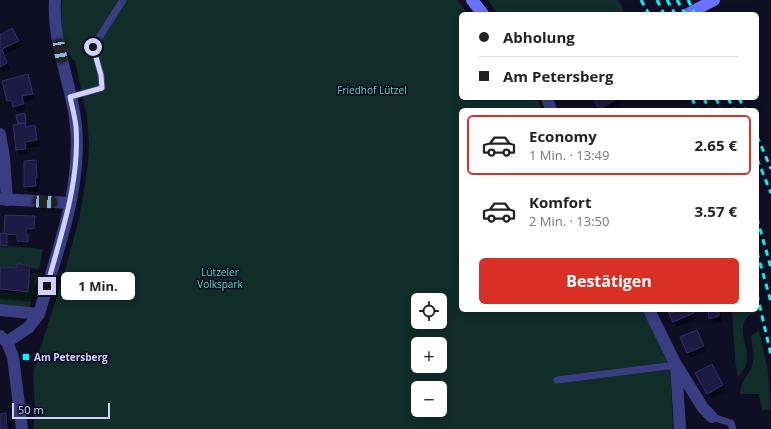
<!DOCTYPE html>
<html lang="de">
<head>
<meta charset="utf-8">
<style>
	:root { --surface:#fff; --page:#f2f2f2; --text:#222; --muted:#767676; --line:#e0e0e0; --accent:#d93025 }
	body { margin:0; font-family:"Open Sans",sans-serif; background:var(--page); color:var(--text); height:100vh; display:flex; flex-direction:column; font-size:15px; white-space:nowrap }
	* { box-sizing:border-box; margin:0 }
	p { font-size:13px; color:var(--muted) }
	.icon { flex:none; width:22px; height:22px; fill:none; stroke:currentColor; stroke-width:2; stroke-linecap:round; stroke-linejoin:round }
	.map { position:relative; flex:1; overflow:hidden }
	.sheet { position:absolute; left:459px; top:108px; width:300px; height:204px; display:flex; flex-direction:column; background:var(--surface); border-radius:6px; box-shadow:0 2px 10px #0003 }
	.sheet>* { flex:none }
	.banner { position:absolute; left:459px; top:12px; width:300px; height:88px; border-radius:6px; box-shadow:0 2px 10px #0003; display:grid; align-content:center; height:88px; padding:0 20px; background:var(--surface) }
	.tools { position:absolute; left:411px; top:293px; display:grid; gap:8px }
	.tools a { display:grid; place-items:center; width:36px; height:36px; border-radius:6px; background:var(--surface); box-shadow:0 2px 10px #0003; font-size:20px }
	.scale { position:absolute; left:12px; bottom:10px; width:98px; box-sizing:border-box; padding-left:4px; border:2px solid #d1d1ff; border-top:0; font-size:11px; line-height:14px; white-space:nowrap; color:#d1d1ff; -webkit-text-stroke:3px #100e23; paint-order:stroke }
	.end { position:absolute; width:18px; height:18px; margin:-9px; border:5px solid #d1d1ff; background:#111; box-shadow:0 0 0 2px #111 }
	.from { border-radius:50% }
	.bubble { position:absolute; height:28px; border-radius:6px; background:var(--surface); box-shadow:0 2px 10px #0003; font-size:13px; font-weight:700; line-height:28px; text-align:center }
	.car { position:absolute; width:12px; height:24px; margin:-12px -6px; border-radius:5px; box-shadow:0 0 3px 1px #0007; background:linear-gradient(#222 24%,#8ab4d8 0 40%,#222 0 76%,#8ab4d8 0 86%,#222 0) }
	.banner b { display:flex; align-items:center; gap:14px; height:38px; font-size:15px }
	.banner b+b { border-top:1px solid var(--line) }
	.banner i { width:10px; height:10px; background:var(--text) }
	ul { padding:7px 0 0; list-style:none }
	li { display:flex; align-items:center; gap:12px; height:60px; margin:0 8px 6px; padding:0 12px; border:2px solid transparent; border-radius:6px }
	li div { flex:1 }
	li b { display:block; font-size:15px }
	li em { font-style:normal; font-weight:700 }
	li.active { border-color:var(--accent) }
	li>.icon { width:36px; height:36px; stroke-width:1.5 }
	.cta { display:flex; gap:8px; margin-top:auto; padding:8px 20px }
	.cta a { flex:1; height:46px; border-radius:6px; background:var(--accent); color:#fff; font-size:16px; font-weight:700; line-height:46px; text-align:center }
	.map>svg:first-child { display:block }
	.green { fill:#112d29; fill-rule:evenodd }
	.shadow { fill:#0007 }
	.building { fill:#1f1a44; stroke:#332d70 }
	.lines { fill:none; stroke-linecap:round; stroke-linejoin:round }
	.lane { stroke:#393e82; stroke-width:7 }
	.street { stroke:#393e82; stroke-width:12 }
	.secondary { stroke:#6974fe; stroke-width:12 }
	.rail { stroke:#02f9f9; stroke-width:3; stroke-dasharray:6 5; stroke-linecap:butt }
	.route { stroke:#d1d1ff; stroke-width:5 }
	.poi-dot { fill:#02f9f9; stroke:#100e23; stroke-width:1.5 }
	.labels { text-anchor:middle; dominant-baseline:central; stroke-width:3.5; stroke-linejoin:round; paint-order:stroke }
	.park-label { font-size:10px; fill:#5ddeb1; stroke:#100e23 }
	.poi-label { font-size:10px; font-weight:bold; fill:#d1d1ff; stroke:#100e23; text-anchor:start }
</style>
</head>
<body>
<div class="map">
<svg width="771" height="429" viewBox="0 0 771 429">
	<rect width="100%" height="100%" fill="#100e23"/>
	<g class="green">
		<path d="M62 0H457L468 14H461V98H537L543 110H461V310H643L670 366 673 429H33L35 413 33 371 65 271 80 215 88 164 89 145 87 117 75 61C60 51 61 17 62 0ZM418 300H440V322H418ZM418 344H440V366H418ZM418 388H440V410H418Z"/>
		<polygon points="488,0 618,0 626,14 498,14"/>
		<polygon points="0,245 43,249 39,269 29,268 29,266 18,263 17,268 0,267"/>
		<polygon points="29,273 38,274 30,307 0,305 0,291 28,293"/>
		<path d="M732 310H754L755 315 751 314C734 325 749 345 747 361 746 367 742 372 738 377L735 359Z"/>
		<path d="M759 330 768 371 771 410H762L759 394H740C740 382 749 376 752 365 755 356 752 345 751 336Z"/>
	</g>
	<g class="shadow">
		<polygon points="12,30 21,46 4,55 10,69 0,73 0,37"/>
		<polygon points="27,76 35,99 24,102 26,109 17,112 14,105 11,106 8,100"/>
		<polygon points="600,98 619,98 622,103 609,110 601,110 596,100"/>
		<polygon points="24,114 27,125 25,126 27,128 34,127 37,132 40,146 27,148 28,154 20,156 17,150 14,126 19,124 17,115"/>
		<polygon points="36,161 39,167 40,184 38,184 38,192 28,192 25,187"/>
		<polygon points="34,217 35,231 27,231 29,244 19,243 18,237 8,236 8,248 2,247 0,245 5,235"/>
		<polygon points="29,267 35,277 34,302 0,299 0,268 18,269"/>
		<polygon points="669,310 693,310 697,318 677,327"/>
		<polygon points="709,310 720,310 722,321 713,324"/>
		<polygon points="700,337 706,351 691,358 688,353"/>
		<polygon points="712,365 726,391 711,399 697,373"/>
		<polygon points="6,414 11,423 11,429 0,429 0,415"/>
	</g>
	<g class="building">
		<polygon points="12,28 19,41 2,49 7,63 0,67 0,35"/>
		<polygon points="28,74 33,94 22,96 24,104 13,107 11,100 7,101 2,81"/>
		<polygon points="598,98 619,98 599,109 594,100"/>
		<polygon points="25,113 26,123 18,124 16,115"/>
		<polygon points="25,123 26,127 35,125 37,140 25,142 26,149 16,150 13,125"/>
		<polygon points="36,160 37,178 35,179 36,186 24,187 24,161"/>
		<polygon points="5,215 35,216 34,229 26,229 26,235 28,235 28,242 17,241 17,235 4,234"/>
		<polygon points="0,233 7,234 7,246 0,245"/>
		<polygon points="17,263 30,266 28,292 0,289 0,267 17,268"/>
		<polygon points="668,310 678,310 669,314"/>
		<polygon points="678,310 693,310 694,313 673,322 669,314"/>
		<polygon points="708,310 719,310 719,316 709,319"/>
		<polygon points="697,330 704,346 687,353 680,337"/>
		<polygon points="712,364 723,385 707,394 695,373"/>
		<polygon points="6,413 7,429 0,429 0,414"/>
	</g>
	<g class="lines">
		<g class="lane">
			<polyline points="70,97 102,88 101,75 93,47 123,0"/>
			<polyline points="557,380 676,365"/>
			<polyline points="712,417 731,423 733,429"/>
		</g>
		<g class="street">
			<polyline points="547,98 551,110"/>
			<polyline points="0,134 4,158 7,200"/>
			<polyline points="0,199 70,203"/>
			<polyline points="0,310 39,314"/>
			<polyline points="649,310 676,365 680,429"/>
			<polyline points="0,336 7,342 13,357 22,429"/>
			<path d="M7 342 29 327 39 314C56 254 82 190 76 126 72 84 52 44 55 0"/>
			<polyline points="677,366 703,408 712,417"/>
		</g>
		<g class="secondary">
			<polyline points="472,0 483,14"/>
			<polyline points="688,14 714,0"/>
		</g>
		<g class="rail">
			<polyline points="641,0 649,14"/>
			<polyline points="657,0 664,14"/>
			<polyline points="667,0 675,14"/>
			<polyline points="677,0 685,14"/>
			<polyline points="688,0 695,14"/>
			<polyline points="692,98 697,110"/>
			<polyline points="704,98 709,110"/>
			<polyline points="716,98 721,110"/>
			<polyline points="728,98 734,110"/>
			<polyline points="739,98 745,110"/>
			<polyline points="757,136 771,169"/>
			<polyline points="757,159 771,193"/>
			<polyline points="757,218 771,268"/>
			<polyline points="757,252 771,302"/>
			<polyline points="757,294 771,355"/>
		</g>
	</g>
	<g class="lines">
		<path class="route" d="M47 286C61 234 80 182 76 127 75 117 72 106 70 97L102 88 101 75 93 47"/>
	</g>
	<rect class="poi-dot" x="22" y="353" width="8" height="8" rx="2"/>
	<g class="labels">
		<g class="park-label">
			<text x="372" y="90">Friedhof Lützel</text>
			<text x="220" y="272">Lützeler<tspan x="220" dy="12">Volkspark</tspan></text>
		</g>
		<g class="poi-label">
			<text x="34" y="357">Am Petersberg</text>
		</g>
	</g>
</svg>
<div class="tools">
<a><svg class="icon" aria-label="locate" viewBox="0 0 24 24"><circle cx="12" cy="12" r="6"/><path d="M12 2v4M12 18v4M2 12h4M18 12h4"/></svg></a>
<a>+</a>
<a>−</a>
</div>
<div class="scale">50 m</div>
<i class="end from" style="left:93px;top:47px"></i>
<i class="end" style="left:47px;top:286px"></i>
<div class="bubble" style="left:61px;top:272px;width:74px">1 Min.</div>
<i class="car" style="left:60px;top:51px;rotate:170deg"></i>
<i class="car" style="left:45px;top:202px;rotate:93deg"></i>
<div class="banner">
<b><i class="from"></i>Abholung</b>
<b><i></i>Am Petersberg</b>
</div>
<section class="sheet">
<ul>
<li class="active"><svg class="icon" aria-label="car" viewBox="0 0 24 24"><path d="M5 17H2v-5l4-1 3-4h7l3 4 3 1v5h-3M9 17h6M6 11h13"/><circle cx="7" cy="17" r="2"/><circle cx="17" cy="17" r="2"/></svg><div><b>Economy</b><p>1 Min. · 13:49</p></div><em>2.65 €</em></li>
<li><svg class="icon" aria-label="car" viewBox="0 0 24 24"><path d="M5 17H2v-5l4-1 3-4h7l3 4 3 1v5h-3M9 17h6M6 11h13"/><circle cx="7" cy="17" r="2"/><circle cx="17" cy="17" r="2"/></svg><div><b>Komfort</b><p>2 Min. · 13:50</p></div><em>3.57 €</em></li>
</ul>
<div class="cta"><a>Bestätigen</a></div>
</section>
</div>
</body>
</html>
